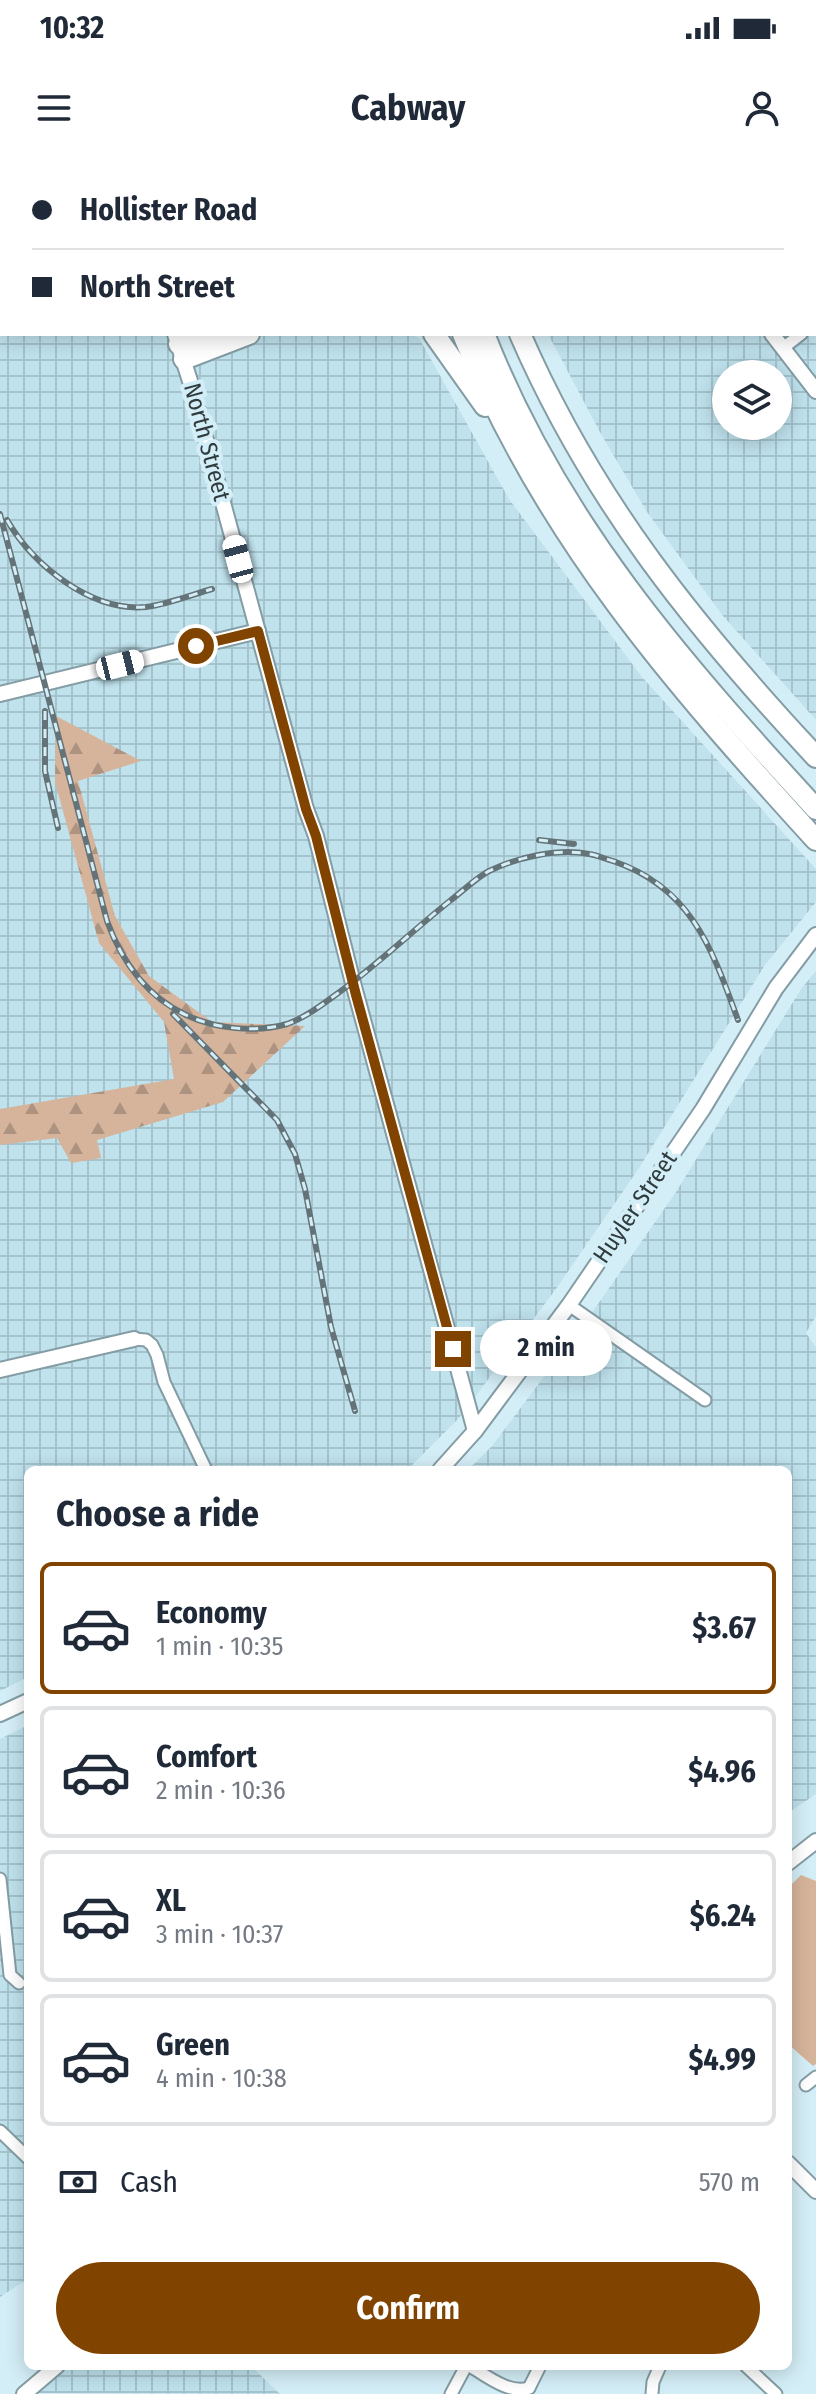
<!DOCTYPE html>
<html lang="en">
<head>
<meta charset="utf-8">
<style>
	:root { --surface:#fff; --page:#f6f6f7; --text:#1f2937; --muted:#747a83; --line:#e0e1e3; --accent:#814400 }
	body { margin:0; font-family:"Fira Sans Condensed",sans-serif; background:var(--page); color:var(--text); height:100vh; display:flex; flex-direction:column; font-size:30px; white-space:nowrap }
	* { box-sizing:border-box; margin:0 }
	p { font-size:26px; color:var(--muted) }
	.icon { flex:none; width:44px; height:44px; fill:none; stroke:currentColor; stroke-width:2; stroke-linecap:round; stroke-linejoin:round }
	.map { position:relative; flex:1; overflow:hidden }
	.details { position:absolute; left:24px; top:1306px; width:768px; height:904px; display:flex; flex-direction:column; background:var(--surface); border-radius:12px; box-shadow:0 4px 20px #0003 }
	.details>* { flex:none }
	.top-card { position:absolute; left:0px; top:0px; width:816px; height:176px; box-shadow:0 4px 20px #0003; display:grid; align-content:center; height:176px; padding:0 32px; background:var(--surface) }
	.buttons { position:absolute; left:712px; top:200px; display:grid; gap:16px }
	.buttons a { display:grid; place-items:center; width:80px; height:80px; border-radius:50%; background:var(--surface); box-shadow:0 4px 20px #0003; font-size:40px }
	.end { position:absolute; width:36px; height:36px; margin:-18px; border:10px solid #814400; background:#fff; box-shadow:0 0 0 4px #fff }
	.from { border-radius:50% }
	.bubble { position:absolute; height:56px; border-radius:28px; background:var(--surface); box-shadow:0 4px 20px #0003; font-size:26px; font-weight:700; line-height:56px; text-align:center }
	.car { position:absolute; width:24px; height:48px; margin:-24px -12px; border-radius:10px; box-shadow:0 0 6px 2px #0007; background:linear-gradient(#fff 24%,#345 0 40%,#fff 0 76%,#345 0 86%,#fff 0) }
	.top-card b { display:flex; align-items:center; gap:28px; height:76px; font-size:30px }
	.top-card b+b { border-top:2px solid var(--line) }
	.top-card i { width:20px; height:20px; background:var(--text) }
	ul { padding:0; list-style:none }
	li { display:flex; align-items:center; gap:24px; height:132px; margin:0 16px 12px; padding:0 16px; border:4px solid var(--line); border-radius:12px }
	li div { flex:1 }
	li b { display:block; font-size:30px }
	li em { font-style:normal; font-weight:700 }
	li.selected { border-color:var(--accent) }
	li>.icon { width:72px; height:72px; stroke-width:1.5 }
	h2 { padding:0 32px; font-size:36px; line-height:96px }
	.pay { display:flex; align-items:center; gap:20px; height:88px; padding:0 32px; font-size:30px }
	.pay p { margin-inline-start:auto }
	.primary-button { display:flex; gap:16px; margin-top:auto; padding:16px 32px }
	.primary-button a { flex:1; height:92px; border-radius:48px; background:var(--accent); color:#fff; font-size:32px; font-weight:700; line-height:92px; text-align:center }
	.status { display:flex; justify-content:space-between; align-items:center; height:56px; padding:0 40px; background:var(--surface); direction:ltr }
	.status svg { height:22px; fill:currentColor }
	header { display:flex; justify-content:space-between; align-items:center; height:104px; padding:0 32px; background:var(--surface); font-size:36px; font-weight:700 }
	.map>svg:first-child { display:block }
	.industrial { fill:url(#industrial-grid); fill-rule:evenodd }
	.forest { fill:url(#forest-firs) }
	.park { fill:#d6b49b }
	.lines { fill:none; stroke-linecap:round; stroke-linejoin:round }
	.minor-casing { stroke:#849da5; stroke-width:15 }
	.tertiary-casing { stroke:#849da5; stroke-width:18 }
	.motorway-casing { stroke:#849da5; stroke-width:24 }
	.minor { stroke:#fff; stroke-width:11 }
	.tertiary { stroke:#fff; stroke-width:14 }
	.motorway { stroke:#fff; stroke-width:20 }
	.rail-casing { stroke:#647378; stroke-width:6 }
	.rail { stroke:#d4eef7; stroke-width:3; stroke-dasharray:9; stroke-linecap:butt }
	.route { stroke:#814400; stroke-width:10 }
	.labels { text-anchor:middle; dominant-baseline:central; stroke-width:8; stroke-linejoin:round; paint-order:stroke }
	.street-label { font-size:24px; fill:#303b3e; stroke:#d4eef7 }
</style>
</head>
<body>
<div class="status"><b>10:32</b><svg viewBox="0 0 49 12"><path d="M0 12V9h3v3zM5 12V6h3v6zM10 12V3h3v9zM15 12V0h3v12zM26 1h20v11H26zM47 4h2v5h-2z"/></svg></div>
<header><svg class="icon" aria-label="menu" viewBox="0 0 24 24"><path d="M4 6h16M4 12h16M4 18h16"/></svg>Cabway<svg class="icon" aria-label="person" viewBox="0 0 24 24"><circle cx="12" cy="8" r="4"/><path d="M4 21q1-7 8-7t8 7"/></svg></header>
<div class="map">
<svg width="816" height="2234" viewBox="0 0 816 2234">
	<defs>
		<pattern id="industrial-grid" width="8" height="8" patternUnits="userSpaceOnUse" patternTransform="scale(2)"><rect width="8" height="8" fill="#bfe2ed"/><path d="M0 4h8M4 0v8" fill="none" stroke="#a4c3cc"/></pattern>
		<pattern id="forest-firs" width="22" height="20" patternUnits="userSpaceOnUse" patternTransform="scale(2)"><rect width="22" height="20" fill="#d6b49b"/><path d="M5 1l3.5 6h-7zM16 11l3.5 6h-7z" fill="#ae9480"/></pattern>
	</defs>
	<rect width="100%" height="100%" fill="#d4eef7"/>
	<g class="industrial">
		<polygon points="0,0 365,0 364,2 2,2 2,174 410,174 419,178 509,339 642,517 816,709 816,742 765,805 639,1008 556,1129 459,1258 407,1310 28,1310 28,1517 0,1531"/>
		<path d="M611 0H816V560L723 456 647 352 601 274 548 174H814V2H607ZM726 214H778V266H726Z"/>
		<polygon points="816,811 816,1156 806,1173 816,1187 816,1634 788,1653 788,1310 468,1310 492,1286 591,1154 676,1032 801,829"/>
		<polygon points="28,1565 28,2119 0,2137 0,1579"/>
		<polygon points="42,2206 251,2206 280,2234 22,2233"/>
	</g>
	<polygon class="forest" points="56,556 141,601 78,621 115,756 149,816 212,862 305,866 223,942 97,980 101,998 71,1003 57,978 0,985 0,949 174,919 164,862 99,783 55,622"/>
	<polygon class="park" points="801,1715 816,1721 816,1904 813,1906 788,1884 788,1728"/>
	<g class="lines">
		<defs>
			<g id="minor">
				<polyline points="814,164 816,163"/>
				<polyline points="783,188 801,174"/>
				<polyline points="569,1145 705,1240"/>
				<polyline points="134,1179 146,1180 152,1185 157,1195 164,1222 206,1310"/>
				<polyline points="0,1719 10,1815 19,1823"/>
				<polyline points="806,1925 816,1917"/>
				<polyline points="0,1971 28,1998"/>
				<path d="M470 2206C488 2217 509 2234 529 2228"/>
				<polyline points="746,2206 776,2234"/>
				<polyline points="529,2228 540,2206"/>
				<polyline points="451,2234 466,2206"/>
				<polyline points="652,2234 653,2222 660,2206"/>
			</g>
			<g id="tertiary">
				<polyline points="110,0 110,2"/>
				<polyline points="636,0 637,2"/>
				<polyline points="175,174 190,221 306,649 316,676 353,823 475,1271"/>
				<polyline points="772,174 816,231"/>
				<polyline points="0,534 258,471"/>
				<polyline points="0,1210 134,1179"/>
				<polyline points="440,1310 475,1271 569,1145 703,949 776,828 816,775"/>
				<polyline points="0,1554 28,1541"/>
				<polyline points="788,1703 816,1681"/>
				<polyline points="788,2003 816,2031"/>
				<polyline points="24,2234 57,2206"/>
			</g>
			<g id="motorway">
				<polyline points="408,0 408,2"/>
				<polyline points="441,0 442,2"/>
				<polyline points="461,0 462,2"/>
				<polyline points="383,2 383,0"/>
				<polyline points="542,2 544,0"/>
				<polyline points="434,174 485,246"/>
				<path d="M463 174C542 373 674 524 816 680"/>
				<path d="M484 174C558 363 681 502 816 649"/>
				<path d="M520 174C592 340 694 466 816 597"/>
				<polyline points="179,184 207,174"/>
				<polyline points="184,199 249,174"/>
			</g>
		</defs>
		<use href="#minor" class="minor-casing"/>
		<use href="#tertiary" class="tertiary-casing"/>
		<use href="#motorway" class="motorway-casing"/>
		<use href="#minor" class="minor"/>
		<use href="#tertiary" class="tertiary"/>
		<use href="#motorway" class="motorway"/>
		<defs>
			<g id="rail">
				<path d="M0 354 107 761C122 802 146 836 186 855 216 869 255 873 287 864 304 858 319 847 334 836 375 807 411 772 451 740 463 731 476 718 489 711 518 697 558 688 589 694 597 695 605 699 613 701 692 728 712 789 738 860"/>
				<path d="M7 360C33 405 91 452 146 447 168 444 191 435 212 429"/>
				<polyline points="45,551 45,611 58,668"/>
				<polyline points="539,680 574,684"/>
				<polyline points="173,854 277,960 295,994 305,1029 331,1167 355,1251"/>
			</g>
		</defs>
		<use href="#rail" class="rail-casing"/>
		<use href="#rail" class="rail"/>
	</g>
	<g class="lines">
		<polyline class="route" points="196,486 258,471 306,649 316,676 356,835 453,1189"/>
	</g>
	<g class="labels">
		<g class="street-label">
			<text transform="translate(207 282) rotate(75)">North Street</text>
			<text transform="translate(635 1047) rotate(-56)">Huyler Street</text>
		</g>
	</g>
</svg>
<div class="buttons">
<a><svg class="icon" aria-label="layers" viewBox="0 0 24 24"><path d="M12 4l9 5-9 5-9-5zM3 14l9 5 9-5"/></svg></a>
</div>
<i class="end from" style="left:196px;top:486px"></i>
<i class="end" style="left:453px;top:1189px"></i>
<div class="bubble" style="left:480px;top:1160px;width:132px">2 min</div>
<i class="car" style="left:238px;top:399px;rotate:345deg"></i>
<i class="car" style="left:120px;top:505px;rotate:76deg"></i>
<div class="top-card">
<b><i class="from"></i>Hollister Road</b>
<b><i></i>North Street</b>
</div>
<section class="details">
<h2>Choose a ride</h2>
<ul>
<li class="selected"><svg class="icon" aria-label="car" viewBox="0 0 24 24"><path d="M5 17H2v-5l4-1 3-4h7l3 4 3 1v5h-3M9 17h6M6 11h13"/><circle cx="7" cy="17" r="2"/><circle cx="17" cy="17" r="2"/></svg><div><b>Economy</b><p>1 min · 10:35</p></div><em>$3.67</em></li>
<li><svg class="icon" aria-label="car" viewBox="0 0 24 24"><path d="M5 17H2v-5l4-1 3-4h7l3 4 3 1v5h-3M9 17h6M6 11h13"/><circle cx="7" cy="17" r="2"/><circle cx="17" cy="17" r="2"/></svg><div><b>Comfort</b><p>2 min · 10:36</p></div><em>$4.96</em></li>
<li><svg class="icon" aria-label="car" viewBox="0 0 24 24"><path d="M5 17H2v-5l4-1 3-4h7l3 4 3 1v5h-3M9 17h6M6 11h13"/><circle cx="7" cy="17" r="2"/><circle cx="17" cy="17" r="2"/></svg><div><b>XL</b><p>3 min · 10:37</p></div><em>$6.24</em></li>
<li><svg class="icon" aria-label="car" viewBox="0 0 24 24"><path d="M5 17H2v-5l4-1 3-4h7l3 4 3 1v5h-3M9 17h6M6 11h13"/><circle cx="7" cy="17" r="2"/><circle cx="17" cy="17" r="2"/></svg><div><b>Green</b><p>4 min · 10:38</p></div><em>$4.99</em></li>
</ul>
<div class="pay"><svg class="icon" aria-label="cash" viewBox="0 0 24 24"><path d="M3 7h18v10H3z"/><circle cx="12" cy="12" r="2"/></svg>Cash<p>570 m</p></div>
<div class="primary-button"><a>Confirm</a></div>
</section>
</div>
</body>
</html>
